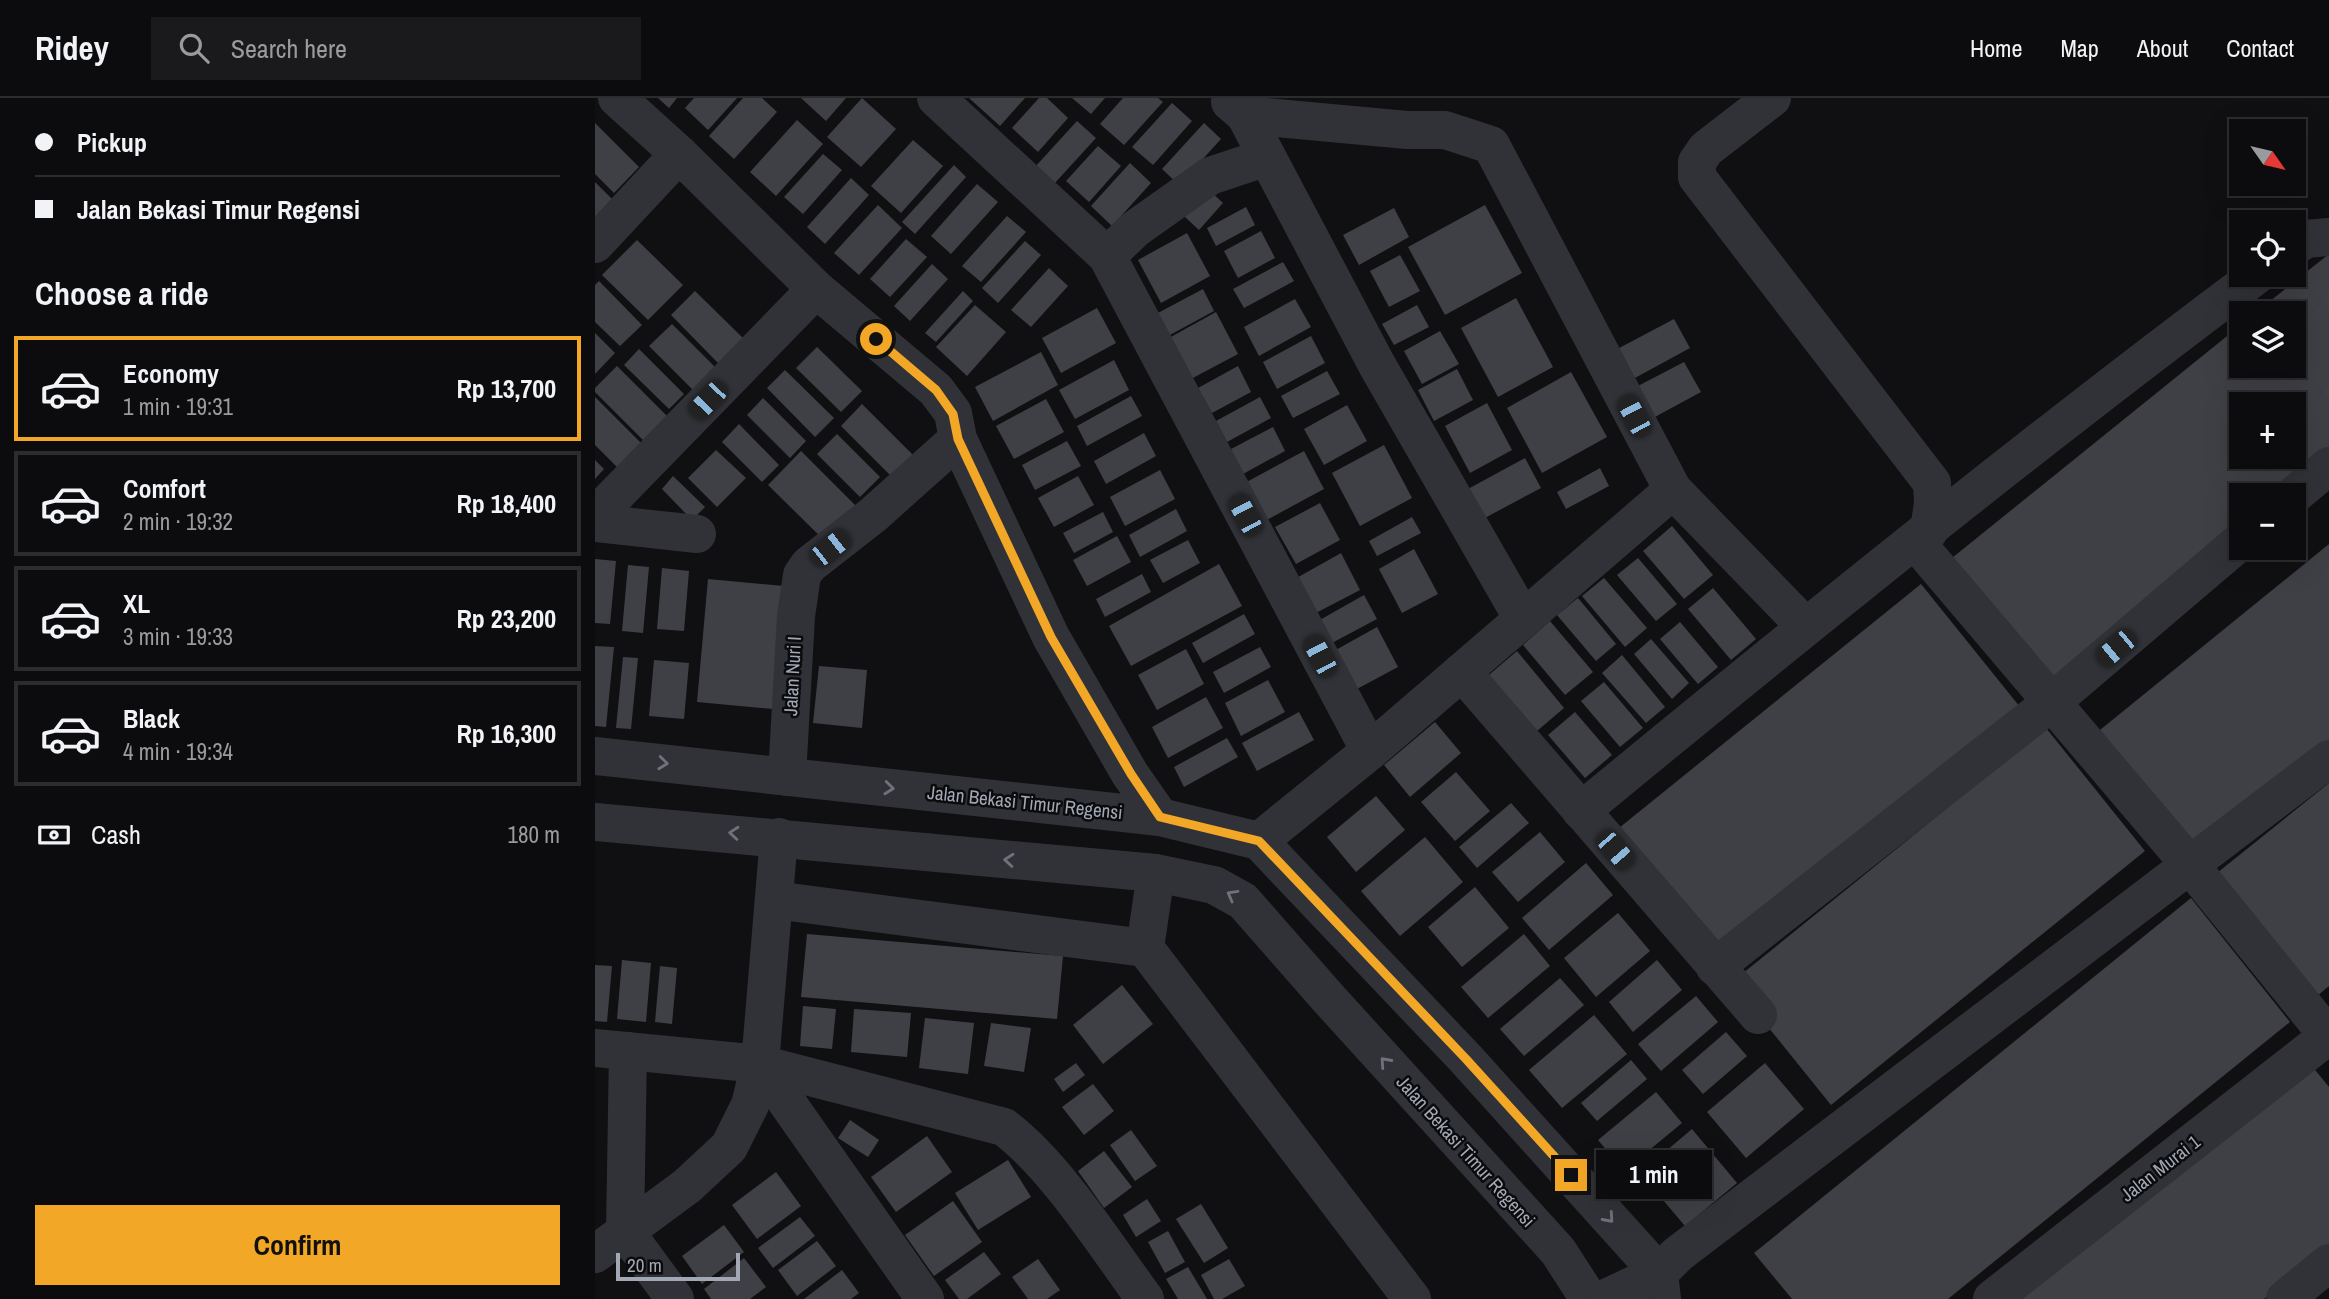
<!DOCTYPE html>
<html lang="en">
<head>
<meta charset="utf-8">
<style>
	:root { --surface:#0c0c0e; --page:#1a1a1c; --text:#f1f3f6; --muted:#9a9b9e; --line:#2c2c2e; --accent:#f3a727 }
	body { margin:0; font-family:"Archivo Narrow",sans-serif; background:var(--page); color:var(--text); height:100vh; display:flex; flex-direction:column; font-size:26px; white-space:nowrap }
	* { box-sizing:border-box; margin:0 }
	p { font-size:23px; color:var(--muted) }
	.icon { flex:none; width:38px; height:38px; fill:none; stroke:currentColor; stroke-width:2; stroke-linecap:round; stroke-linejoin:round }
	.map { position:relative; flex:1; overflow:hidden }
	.side { display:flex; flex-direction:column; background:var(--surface); width:595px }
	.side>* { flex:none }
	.hud { display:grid; align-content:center; height:154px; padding:0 35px; background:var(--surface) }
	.needle { width:46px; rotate:124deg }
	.tools { position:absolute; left:1634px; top:21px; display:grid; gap:14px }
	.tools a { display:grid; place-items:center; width:77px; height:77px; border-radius:0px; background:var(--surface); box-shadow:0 7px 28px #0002,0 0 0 2px var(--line); font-size:35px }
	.scale { position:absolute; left:21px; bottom:18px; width:124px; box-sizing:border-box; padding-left:7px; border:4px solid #a1a7b3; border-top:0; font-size:19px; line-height:24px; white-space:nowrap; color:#a1a7b3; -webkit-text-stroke:5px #0b0b0d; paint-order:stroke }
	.end { position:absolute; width:32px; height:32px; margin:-16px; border:9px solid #f3a727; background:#111; box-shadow:0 0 0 4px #111 }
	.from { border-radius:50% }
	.bubble { position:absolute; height:49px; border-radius:0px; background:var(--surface); box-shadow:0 7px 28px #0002,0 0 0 2px var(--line); font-size:23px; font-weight:700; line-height:49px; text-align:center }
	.car { position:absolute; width:21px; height:42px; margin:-21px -10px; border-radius:9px; box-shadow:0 0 5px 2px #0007; background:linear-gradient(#222 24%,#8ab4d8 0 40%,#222 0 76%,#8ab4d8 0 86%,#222 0) }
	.hud b { display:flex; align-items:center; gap:24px; height:66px; font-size:26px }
	.hud b+b { border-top:2px solid var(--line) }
	.hud i { width:18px; height:18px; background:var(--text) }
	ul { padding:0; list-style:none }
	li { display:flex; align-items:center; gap:21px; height:105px; margin:0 14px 10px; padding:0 21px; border:4px solid var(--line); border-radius:0px }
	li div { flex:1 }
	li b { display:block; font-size:26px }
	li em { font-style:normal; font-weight:700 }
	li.on { border-color:var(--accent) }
	li>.icon { width:63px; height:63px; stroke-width:1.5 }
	h2 { padding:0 35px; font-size:32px; line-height:84px }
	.pay { display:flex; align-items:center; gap:18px; height:77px; padding:0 35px; font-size:26px }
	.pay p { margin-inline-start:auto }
	.button { display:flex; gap:14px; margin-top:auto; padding:14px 35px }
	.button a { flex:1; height:80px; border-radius:0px; background:var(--accent); color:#111; font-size:28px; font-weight:700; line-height:80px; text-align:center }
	header { display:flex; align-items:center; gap:42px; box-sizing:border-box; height:98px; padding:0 35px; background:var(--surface); border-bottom:2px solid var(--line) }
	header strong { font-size:33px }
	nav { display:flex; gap:38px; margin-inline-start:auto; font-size:24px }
	.search { width:490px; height:63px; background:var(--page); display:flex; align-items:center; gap:18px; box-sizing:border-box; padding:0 24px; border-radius:0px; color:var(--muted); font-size:26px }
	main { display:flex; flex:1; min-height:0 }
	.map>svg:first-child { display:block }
	.building { fill:#3f4045; fill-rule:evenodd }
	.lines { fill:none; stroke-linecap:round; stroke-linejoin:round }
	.street { stroke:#313237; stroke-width:38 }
	.oneway { stroke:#6f727b }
	.route { stroke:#f3a727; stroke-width:9 }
	.labels { text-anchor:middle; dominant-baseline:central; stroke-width:5; stroke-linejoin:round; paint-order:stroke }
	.street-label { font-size:19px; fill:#a1a7b3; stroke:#0b0b0d }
</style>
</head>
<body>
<header>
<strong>Ridey</strong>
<div class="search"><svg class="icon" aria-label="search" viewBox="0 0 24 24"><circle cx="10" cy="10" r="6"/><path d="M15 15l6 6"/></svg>Search here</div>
<nav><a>Home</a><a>Map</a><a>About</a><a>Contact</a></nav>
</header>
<main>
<section class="side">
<div class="hud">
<b><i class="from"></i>Pickup</b>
<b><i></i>Jalan Bekasi Timur Regensi</b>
</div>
<h2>Choose a ride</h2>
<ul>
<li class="on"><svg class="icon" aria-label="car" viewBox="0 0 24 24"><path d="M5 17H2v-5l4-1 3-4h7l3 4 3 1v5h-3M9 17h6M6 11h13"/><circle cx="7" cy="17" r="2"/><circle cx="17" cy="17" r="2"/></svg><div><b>Economy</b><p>1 min · 19:31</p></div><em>Rp 13,700</em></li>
<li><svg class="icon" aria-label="car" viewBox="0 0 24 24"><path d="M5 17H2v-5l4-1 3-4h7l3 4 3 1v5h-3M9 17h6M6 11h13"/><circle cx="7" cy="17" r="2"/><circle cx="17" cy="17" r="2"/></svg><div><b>Comfort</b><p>2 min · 19:32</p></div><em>Rp 18,400</em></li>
<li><svg class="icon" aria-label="car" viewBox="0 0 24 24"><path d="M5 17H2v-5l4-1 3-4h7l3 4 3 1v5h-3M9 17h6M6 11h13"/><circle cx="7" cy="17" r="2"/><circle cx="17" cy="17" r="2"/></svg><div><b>XL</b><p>3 min · 19:33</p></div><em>Rp 23,200</em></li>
<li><svg class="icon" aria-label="car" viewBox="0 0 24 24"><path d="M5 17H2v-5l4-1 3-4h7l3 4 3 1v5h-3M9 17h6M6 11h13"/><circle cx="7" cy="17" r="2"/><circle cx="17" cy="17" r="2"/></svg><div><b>Black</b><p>4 min · 19:34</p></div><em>Rp 16,300</em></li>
</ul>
<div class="pay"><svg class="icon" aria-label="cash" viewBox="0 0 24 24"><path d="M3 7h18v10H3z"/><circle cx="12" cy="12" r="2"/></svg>Cash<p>180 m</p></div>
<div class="button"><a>Confirm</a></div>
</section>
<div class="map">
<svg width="1734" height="1201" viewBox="0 0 1734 1201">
	<rect width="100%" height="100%" fill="#101012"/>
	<g class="building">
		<polygon points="63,0 82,0 74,10"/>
		<polygon points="99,0 142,0 113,32 90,10"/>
		<polygon points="148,0 167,0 182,14 139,61 114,38"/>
		<polygon points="206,0 251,0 231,23"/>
		<polygon points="267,0 301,31 266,69 232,39"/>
		<polygon points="374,0 430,0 405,28"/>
		<polygon points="444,0 452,0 473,20 443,54 417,30"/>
		<polygon points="477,0 510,0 496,16"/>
		<polygon points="528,0 563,0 568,4 529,47 505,26"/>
		<polygon points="577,5 597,23 558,67 537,49"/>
		<polygon points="202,22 228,46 181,98 155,74"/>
		<polygon points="482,23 501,40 459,86 440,69"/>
		<polygon points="0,25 44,69 19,95 0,76"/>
		<polygon points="609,25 626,41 584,87 567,71"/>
		<polygon points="318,42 348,68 306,115 276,88"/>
		<polygon points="503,48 526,68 494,104 471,83"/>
		<polygon points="228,56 247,72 208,116 189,99"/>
		<polygon points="535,65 556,85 517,128 496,108"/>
		<polygon points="359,67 371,79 320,136 307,124"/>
		<polygon points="256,80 274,97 230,146 212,129"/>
		<polygon points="0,84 21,105 0,126"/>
		<polygon points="382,86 403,104 356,156 336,138"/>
		<polygon points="614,92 628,105 604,132 589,118"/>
		<polygon points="283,107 307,130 264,177 239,155"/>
		<polygon points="890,107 927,175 850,217 813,149"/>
		<polygon points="651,109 660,127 621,148 612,130"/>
		<polygon points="799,110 814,139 764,167 748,137"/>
		<polygon points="412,118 431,134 386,184 367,168"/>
		<polygon points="666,133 680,160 643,180 629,153"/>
		<polygon points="592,135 615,178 566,205 543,162"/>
		<polygon points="311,141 332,159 295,199 275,181"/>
		<polygon points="42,142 88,187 53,222 7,177"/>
		<polygon points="430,143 446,157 403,205 387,190"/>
		<path d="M1734 156V359L1687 397H1647V430L1452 587 1352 464 1647 226V268H1699V215H1660ZM1647 306H1699V359H1647Z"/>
		<polygon points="805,157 825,193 794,209 775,173"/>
		<polygon points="688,164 699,183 649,210 638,191"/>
		<polygon points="337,166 353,181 315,223 299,208"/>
		<polygon points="454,170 473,188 436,229 416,212"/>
		<polygon points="4,183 47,227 25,248 0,224 0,187"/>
		<polygon points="608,191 619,213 573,238 561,216"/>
		<polygon points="100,193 149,241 124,266 76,217"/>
		<polygon points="368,193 378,203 341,244 330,235"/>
		<polygon points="921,200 958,269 903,299 866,230"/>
		<polygon points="700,201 716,229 664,258 649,229"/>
		<polygon points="380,207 411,234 372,278 341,249"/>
		<polygon points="822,207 834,229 799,247 787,226"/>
		<polygon points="502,210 521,245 466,275 447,240"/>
		<polygon points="621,214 643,256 596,281 574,240"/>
		<polygon points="1079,221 1095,250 1027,287 1011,257"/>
		<polygon points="77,226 122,271 100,294 54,248"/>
		<polygon points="845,233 864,266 827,286 809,253"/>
		<polygon points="0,235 20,255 0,276"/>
		<polygon points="716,238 730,265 682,291 668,264"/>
		<polygon points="222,249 267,293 246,314 201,270"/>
		<polygon points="44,251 89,296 74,311 29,267"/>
		<polygon points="446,254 463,287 398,323 380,289"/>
		<polygon points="519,262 534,292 480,321 464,292"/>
		<polygon points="1089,264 1106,294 1058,320 1041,289"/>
		<polygon points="22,268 73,319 49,343 0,294 0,290"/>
		<polygon points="643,268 656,294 617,315 603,290"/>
		<polygon points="862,271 878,302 839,323 823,292"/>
		<polygon points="190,272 239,320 220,339 172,290"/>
		<polygon points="732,273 745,296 698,320 686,298"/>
		<polygon points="976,274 1012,339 947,375 912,310"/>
		<polygon points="536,298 547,318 492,348 482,328"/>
		<polygon points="0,299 46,345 22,369 0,347"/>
		<polygon points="665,299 676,320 632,344 621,323"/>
		<polygon points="168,300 211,343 195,360 152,317"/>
		<polygon points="451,301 469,334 419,361 401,328"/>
		<polygon points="892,305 917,352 875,375 850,328"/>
		<polygon points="267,306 319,358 298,380 246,328"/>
		<polygon points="752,307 772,343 729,367 709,331"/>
		<polygon points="144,326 184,367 167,384 127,344"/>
		<polygon points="678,329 690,353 648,376 636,351"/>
		<polygon points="549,335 561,358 511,386 499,363"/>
		<polygon points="242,336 285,379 265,399 222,356"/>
		<polygon points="472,343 486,368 440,392 427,367"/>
		<polygon points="789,347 817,400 765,428 737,375"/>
		<polygon points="121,352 151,380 122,409 93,380"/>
		<polygon points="206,353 267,414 234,447 173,387"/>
		<polygon points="709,353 729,391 666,425 646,387"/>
		<polygon points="930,360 946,390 886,422 871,392"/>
		<polygon points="0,362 9,371 0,381"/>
		<polygon points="1005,370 1014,388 971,411 962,394"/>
		<polygon points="565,372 580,401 530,428 515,399"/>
		<polygon points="78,378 110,409 97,422 67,391"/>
		<polygon points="483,378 499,407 459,429 443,400"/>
		<polygon points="725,405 745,442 701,466 680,429"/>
		<polygon points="581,411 592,433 545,459 534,437"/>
		<polygon points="508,414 518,434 479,455 468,435"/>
		<polygon points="817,419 826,435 782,458 774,443"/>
		<polygon points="1077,428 1118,477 1089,501 1048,453"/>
		<polygon points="522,438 536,464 492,488 478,462"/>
		<polygon points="593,442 605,465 568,485 555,462"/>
		<polygon points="1734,446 1734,649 1604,755 1505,632"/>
		<polygon points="819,451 843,496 807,515 784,471"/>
		<polygon points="746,455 765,492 717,517 698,482"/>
		<polygon points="1043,460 1082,506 1061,523 1022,477"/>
		<polygon points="0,461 21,463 15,526 0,525"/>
		<polygon points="624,466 647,508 536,568 514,528"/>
		<polygon points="33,467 54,469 48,535 27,533"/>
		<polygon points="67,470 94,473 89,533 62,531"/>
		<polygon points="547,476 556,494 510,519 501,501"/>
		<polygon points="1009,480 1052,530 1030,549 987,498"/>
		<polygon points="113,481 189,488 178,611 102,604"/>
		<polygon points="1326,486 1425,609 1123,853 1024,730"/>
		<polygon points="1118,490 1161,541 1136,562 1093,511"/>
		<polygon points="769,497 782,521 735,546 723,523"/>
		<polygon points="983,500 1021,546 1001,563 962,517"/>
		<polygon points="649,516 660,536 608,565 597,545"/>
		<polygon points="955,523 998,574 970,597 928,547"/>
		<polygon points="1085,524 1123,569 1103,586 1065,541"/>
		<polygon points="782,529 803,569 760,592 739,553"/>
		<polygon points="1056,541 1094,585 1077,601 1039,556"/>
		<polygon points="0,548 19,549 11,629 0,628"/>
		<polygon points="665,549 676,569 629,595 618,574"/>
		<polygon points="591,551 609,586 562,612 543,577"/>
		<polygon points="922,553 969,610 929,644 881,588"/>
		<polygon points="1027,557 1070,609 1051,625 1007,575"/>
		<polygon points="28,559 43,560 36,631 21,630"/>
		<polygon points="59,562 94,565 89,621 54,618"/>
		<polygon points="224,568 272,572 267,630 218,625"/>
		<polygon points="673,582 690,614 646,638 630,605"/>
		<polygon points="1009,584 1048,630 1025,649 986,603"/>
		<polygon points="611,599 628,630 573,660 557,629"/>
		<polygon points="704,614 719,642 662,673 647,645"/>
		<polygon points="980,614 1017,657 990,680 953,637"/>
		<polygon points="840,624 866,655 815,699 789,667"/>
		<polygon points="1451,630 1550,753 1236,1007 1137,884"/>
		<polygon points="632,640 643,659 589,689 579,669"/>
		<polygon points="861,674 895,713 860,743 826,704"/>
		<polygon points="1734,685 1734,888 1721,899 1622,775"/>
		<polygon points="781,698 810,732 761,774 732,739"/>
		<polygon points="916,705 934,725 882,770 864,749"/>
		<polygon points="945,734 970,764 923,804 897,774"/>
		<polygon points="830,739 868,784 805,838 766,793"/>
		<polygon points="991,765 1018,797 954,852 927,820"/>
		<polygon points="880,789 914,830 867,869 833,829"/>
		<polygon points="1596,800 1695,924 1353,1201 1197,1201 1159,1155"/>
		<polygon points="1023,815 1055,853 1001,899 969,860"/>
		<polygon points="212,836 468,858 462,921 206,899"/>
		<polygon points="929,836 955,868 893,920 866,889"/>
		<polygon points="27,862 56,865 51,924 22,921"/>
		<polygon points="1062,862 1087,892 1038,934 1014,904"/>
		<polygon points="0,867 17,868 12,924 0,923"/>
		<polygon points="65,868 82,870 77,926 60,924"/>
		<polygon points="965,880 989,907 929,958 905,931"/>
		<polygon points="527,887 558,926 508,966 478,927"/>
		<polygon points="1101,898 1123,924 1066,973 1043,946"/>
		<polygon points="208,908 241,911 237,951 205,948"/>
		<polygon points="259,911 316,915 312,959 256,954"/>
		<polygon points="999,917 1032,956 967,1010 934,972"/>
		<polygon points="330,920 379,925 373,976 324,970"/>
		<polygon points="396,925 436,930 429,974 389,968"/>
		<polygon points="1131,934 1152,958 1108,996 1087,972"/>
		<polygon points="1036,962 1052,981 1002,1023 986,1005"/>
		<polygon points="1712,962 1734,989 1734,1149 1669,1201 1418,1201"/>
		<polygon points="481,965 490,977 468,994 459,981"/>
		<polygon points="1170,965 1209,1011 1151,1060 1112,1014"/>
		<polygon points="498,986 519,1013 489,1037 467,1009"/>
		<polygon points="1061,994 1087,1025 1029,1073 1003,1042"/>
		<polygon points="255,1022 284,1042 273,1059 243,1040"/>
		<polygon points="1097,1031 1142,1085 1090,1128 1045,1075"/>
		<polygon points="536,1032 562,1068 540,1083 515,1047"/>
		<polygon points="332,1038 357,1074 301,1114 276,1079"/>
		<polygon points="509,1053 537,1089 509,1110 483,1073"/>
		<polygon points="413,1062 436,1099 383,1132 360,1095"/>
		<polygon points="181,1074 206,1108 162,1141 137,1107"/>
		<polygon points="552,1101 566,1123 541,1139 528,1117"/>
		<polygon points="358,1103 387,1144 339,1178 310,1137"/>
		<polygon points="606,1106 633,1150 609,1165 581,1121"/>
		<polygon points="205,1119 220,1138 178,1170 163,1150"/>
		<polygon points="129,1127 149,1154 107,1186 87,1158"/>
		<polygon points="573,1133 590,1164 570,1175 553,1144"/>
		<polygon points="222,1143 241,1168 202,1198 183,1172"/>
		<polygon points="389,1154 406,1176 372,1201 364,1201 350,1182"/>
		<polygon points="149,1160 171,1189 155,1201 116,1201 109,1191"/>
		<polygon points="443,1161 465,1192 452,1201 433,1201 417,1179"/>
		<polygon points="634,1161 650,1188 627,1201 619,1201 606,1177"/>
		<polygon points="593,1169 612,1201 583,1201 571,1181"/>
		<polygon points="247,1172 264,1195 256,1201 209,1201"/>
	</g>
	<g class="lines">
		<g class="street">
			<polyline points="22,0 84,56 221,191 341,292 358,315 363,341 456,539 535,676 565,719"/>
			<polyline points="341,0 512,158 775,653"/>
			<polyline points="1177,0 1111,51 1102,64 1102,79 1337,385 1338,405 1334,433"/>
			<polyline points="635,4 650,17 782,267 928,521"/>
			<polyline points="650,17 812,32 850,32 896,47 1078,392 1210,528"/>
			<polyline points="0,146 84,56"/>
			<polyline points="1699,149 1711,141 1734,139"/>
			<polyline points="512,158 540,131 615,78 672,59"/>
			<polyline points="1699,397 1734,368"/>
			<polyline points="0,418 221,191"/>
			<polyline points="0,425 102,436"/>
			<polyline points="1320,443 1595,767 1734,939"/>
			<polyline points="867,574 1163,917"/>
			<polyline points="0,658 565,719 664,743 871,961 1064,1175 1067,1201"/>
			<polyline points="192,679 201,518 207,477 214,467 278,417 363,341"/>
			<path d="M986 713C1208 530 1432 349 1662 177"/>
			<polyline points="0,724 561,775 619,787 648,803 734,901 963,1153 994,1201"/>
			<polyline points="664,743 775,653 1078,392"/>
			<polyline points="179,802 550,850 817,1201"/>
			<polyline points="550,850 561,775"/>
			<polyline points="1120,869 1458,603 1647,442"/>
			<path d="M0 950 165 966 409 1029C461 1068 511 1148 550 1201"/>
			<polyline points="33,953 30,1133 80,1201"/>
			<polyline points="165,966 330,1201"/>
			<polyline points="0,1156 92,1088 134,1049 155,1007 165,966 184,739"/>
			<polyline points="1009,1201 1064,1175 1083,1156 1734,661"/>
			<polyline points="1397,1201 1733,938"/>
			<polyline points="1690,1201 1734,1165"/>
		</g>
	</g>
	<defs><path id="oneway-chevron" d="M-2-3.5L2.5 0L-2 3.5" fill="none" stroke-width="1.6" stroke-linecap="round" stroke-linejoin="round" transform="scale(1.75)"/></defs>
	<g class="oneway">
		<use href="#oneway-chevron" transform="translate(68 665) rotate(6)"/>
		<use href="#oneway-chevron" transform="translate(294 690) rotate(6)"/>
		<use href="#oneway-chevron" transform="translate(139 735) rotate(-175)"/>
		<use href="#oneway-chevron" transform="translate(414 762) rotate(-175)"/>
		<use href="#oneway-chevron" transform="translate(637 797) rotate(-151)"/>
		<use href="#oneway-chevron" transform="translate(790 964) rotate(-132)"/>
		<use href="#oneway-chevron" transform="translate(1014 1120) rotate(48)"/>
	</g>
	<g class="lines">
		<polyline class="route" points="281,241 341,292 358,316 363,341 456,539 536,676 565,719 664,743 871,961 976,1077"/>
	</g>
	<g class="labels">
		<g class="street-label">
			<text transform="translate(197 578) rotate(-87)">Jalan Nuri I</text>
			<text transform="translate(430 704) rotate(6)">Jalan Bekasi Timur Regensi</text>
			<text transform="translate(871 1053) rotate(48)">Jalan Bekasi Timur Regensi</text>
			<text transform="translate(1565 1070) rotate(-38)">Jalan Murai 1</text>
		</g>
	</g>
</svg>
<div class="tools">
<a><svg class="needle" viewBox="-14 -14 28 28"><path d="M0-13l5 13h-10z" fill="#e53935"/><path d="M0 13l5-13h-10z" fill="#9a9b9e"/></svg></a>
<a><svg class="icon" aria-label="locate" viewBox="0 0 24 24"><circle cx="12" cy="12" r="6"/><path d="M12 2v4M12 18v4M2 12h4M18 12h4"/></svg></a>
<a><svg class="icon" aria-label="layers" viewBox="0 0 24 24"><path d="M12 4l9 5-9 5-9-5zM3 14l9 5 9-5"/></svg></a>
<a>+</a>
<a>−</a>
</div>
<div class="scale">20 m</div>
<i class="end from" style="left:281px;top:241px"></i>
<i class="end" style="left:976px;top:1077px"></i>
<div class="bubble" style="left:1001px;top:1052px;width:116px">1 min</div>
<i class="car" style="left:113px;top:302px;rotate:224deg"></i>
<i class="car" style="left:1039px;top:318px;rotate:332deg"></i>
<i class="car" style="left:650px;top:417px;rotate:332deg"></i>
<i class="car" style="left:235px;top:450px;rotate:52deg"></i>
<i class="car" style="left:1521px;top:550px;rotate:230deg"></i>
<i class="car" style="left:725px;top:558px;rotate:332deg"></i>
<i class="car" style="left:1020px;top:752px;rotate:139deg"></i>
</div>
</main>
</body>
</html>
